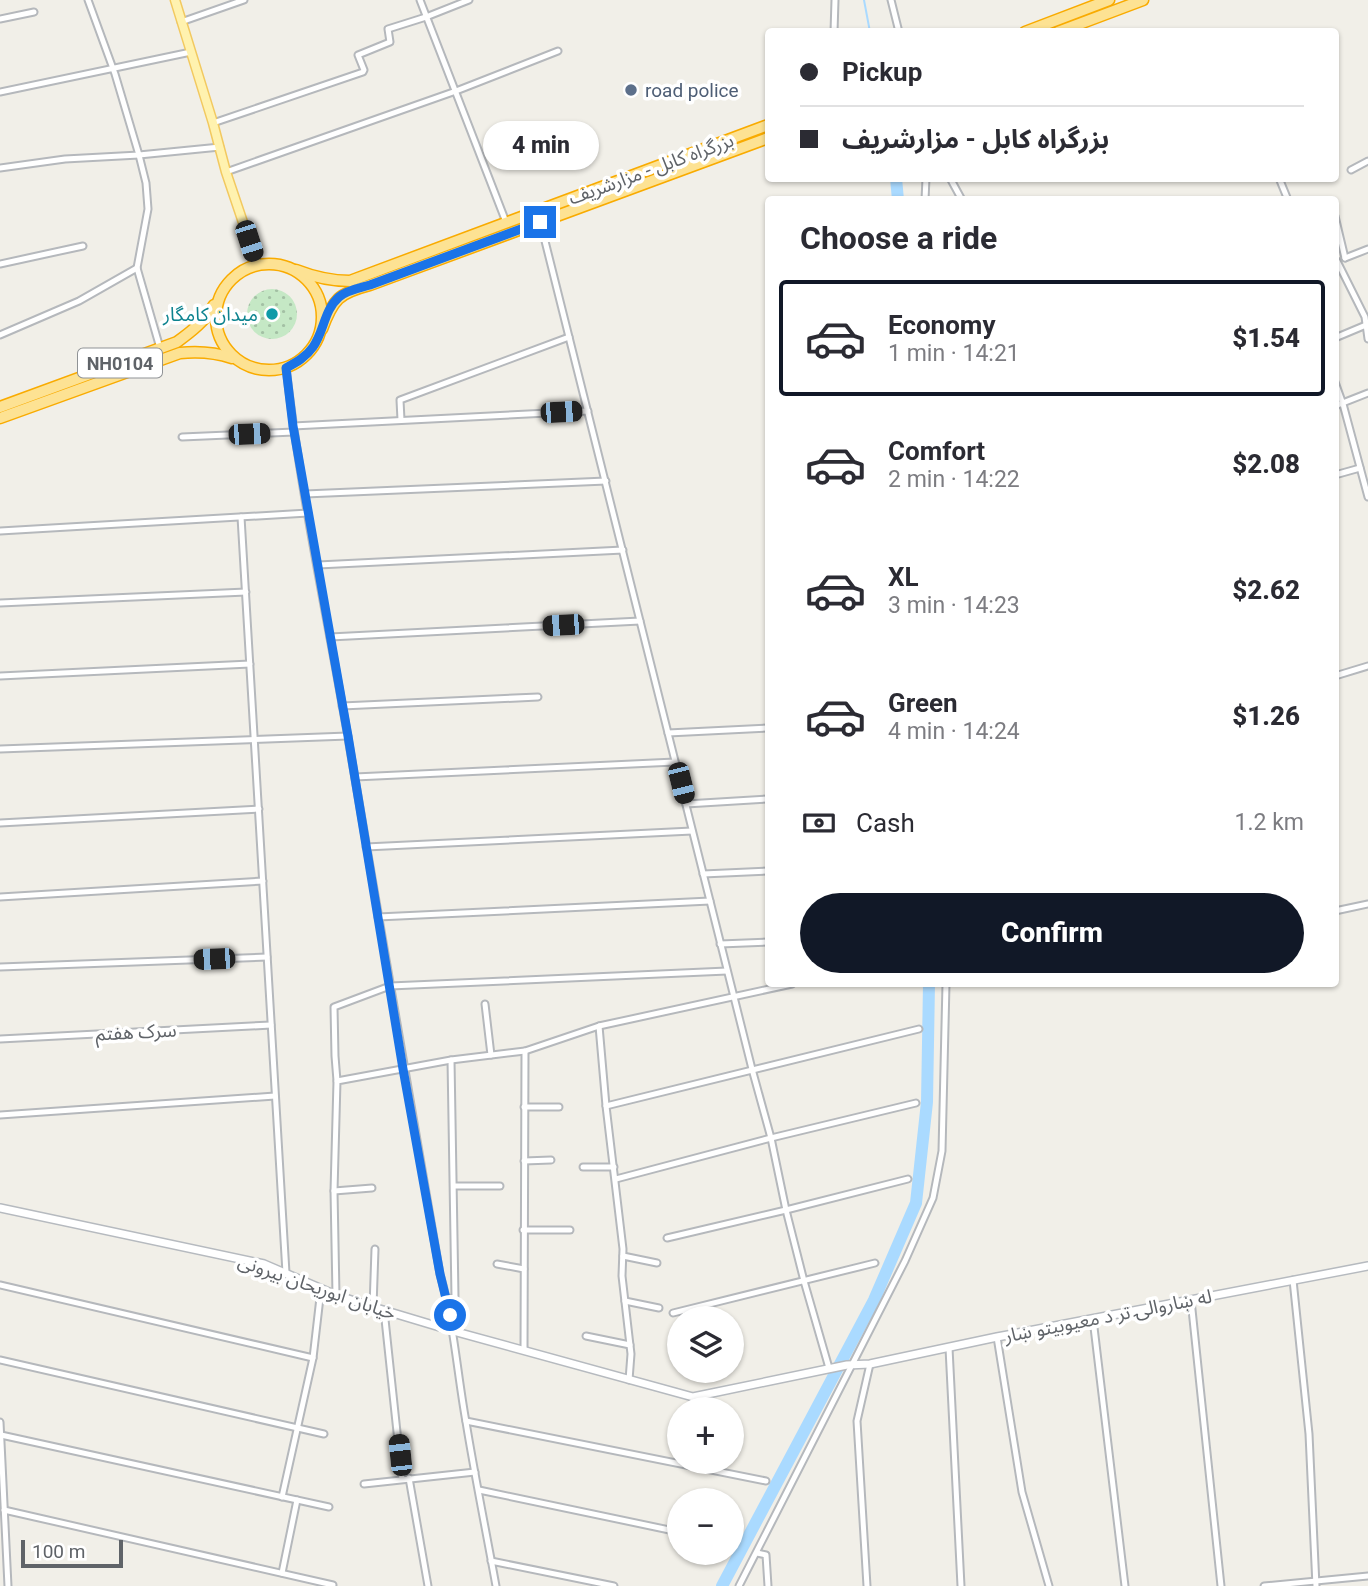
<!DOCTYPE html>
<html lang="en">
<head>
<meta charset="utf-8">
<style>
	:root { --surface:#fff; --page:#f2f2f3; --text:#2b2b33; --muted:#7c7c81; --line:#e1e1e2; --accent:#111827 }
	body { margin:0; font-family:Roboto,"Noto Sans Arabic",sans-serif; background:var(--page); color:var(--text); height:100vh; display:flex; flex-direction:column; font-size:26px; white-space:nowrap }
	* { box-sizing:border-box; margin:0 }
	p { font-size:23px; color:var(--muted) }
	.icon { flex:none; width:38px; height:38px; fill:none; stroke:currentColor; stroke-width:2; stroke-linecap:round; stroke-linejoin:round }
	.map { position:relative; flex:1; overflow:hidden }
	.sheet { position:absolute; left:765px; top:196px; width:574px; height:791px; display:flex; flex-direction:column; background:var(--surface); border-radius:7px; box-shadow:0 2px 5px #0004 }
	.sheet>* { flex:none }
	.top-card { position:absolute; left:765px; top:28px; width:574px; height:154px; border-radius:7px; box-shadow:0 2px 5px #0004; display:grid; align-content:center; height:154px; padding:0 35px; background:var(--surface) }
	.controls { position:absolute; left:667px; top:1306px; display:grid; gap:14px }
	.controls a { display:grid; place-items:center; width:77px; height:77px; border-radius:50%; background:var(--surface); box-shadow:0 2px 5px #0004; font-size:35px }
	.scale { position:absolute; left:21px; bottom:18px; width:102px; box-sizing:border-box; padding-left:7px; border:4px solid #5f6368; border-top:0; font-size:19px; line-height:24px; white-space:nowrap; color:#5f6368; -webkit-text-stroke:5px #fff; paint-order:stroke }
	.end { position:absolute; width:32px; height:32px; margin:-16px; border:9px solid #1a73e8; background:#fff; box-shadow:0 0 0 4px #fff }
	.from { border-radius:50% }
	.bubble { position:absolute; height:49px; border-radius:24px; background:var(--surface); box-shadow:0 2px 5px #0004; font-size:23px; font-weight:800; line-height:49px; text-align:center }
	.car { position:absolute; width:21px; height:42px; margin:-21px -10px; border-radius:9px; box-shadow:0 0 5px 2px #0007; background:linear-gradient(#222 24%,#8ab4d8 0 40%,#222 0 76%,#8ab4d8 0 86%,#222 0) }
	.top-card b { display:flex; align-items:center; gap:24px; height:66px; font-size:26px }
	.top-card b+b { border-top:2px solid var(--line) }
	.top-card i { width:18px; height:18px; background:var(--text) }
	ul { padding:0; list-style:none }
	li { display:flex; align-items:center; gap:21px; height:116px; margin:0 14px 10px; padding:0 21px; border:4px solid transparent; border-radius:7px }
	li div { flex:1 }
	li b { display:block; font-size:26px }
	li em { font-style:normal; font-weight:800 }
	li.selected { border-color:var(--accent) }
	li>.icon { width:63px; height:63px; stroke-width:1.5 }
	h2 { padding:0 35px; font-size:32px; line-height:84px }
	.pay { display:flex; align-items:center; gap:18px; height:77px; padding:0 35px; font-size:26px }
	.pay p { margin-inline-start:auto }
	.cta { display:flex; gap:14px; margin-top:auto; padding:14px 35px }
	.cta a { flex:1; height:80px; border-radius:42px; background:var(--accent); color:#fff; font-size:28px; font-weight:800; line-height:80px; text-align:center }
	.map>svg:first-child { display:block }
	.grass { fill:url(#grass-dots) }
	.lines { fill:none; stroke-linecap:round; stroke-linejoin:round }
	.stream { stroke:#aadaff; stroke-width:2 }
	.river { stroke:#aadaff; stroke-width:12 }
	.street-casing { stroke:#b5b8bc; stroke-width:9 }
	.secondary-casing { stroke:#b6babf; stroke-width:10 }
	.primary-casing { stroke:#f2c960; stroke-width:11 }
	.highway-casing { stroke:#f9ab00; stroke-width:13 }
	.street { stroke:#fff; stroke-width:5 }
	.secondary { stroke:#fff; stroke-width:7 }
	.primary { stroke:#fff2af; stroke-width:8 }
	.highway { stroke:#fde293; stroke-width:10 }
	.route { stroke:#1a73e8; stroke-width:9 }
	.service-dot { fill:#5c6f8a; stroke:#fff; stroke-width:2.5 }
	.culture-dot { fill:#0f9aa8; stroke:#fff; stroke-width:2.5 }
	.labels { text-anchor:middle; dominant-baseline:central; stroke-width:7; stroke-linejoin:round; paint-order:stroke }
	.shield { fill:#fff; stroke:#8f9295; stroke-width:2 }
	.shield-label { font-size:18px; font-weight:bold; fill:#5f6368 }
	.service-label { font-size:19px; fill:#4e5e75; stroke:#fff; text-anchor:start }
	.street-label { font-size:19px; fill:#5f6368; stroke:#fff }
	.culture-label { font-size:19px; fill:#0d838f; stroke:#fff; text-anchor:end }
</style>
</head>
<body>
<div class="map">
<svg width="1368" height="1586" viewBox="0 0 1368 1586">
	<defs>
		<pattern id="grass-dots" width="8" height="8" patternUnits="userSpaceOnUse" patternTransform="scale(1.75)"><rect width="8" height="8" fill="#c5e8c5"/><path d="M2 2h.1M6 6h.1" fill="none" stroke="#a3c0a4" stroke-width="1.8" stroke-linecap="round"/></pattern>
	</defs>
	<rect width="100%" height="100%" fill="#f1efe8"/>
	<circle class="grass" cx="272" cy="314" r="25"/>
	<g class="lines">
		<polyline class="stream" points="864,0 870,32"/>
		<g class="river">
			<polyline points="896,178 898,200"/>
			<polyline points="722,1586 874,1300 916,1203 927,1102 929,984"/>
		</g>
		<defs>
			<g id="street">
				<polyline points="88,0 115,74 139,155 146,183 148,209 137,268 160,348"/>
				<polyline points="420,0 506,222"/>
				<polyline points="891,0 899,32"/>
				<polyline points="0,19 34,12"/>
				<polyline points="181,22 244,0"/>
				<polyline points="834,32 835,0"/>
				<polyline points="0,92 191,52"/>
				<polyline points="213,123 363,72 364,70 358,55 390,42 388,29 426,17 469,0"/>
				<polyline points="0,168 65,159 139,155 220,147"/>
				<polyline points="1351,170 1368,161"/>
				<polyline points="226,172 456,91 558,51"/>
				<polyline points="950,178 962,200"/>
				<polyline points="1279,178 1288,200"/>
				<polyline points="925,200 926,178"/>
				<polyline points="1335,216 1345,258"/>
				<polyline points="540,221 752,1069 771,1138 786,1210 804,1281 829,1368"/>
				<polyline points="1345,258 1368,249"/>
				<polyline points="1337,261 1365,317 1368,339"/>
				<polyline points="0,264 83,246"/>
				<polyline points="0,335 79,301 137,268"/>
				<polyline points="1335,338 1366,325"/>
				<path d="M286 367C300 490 326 611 347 732 378 913 408 1094 440 1274 454 1323 457 1372 466 1422 475 1477 486 1531 496 1586"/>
				<polyline points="1335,382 1343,404 1368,497"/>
				<polyline points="1335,406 1368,393"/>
				<polyline points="401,420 400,400 569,337"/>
				<polyline points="293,426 588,411"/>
				<polyline points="182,437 294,432"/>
				<polyline points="1335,475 1360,468"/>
				<polyline points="305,494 606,481"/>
				<polyline points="241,517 286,1273"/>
				<polyline points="0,531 308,513"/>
				<polyline points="318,565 623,550"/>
				<polyline points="0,603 246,592"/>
				<polyline points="330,637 640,621"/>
				<polyline points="0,676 250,664"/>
				<polyline points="1335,676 1368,666"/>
				<polyline points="342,706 538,697"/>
				<polyline points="668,733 768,728"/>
				<polyline points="0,749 348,736"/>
				<polyline points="355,777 675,762"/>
				<polyline points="686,804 768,799"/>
				<polyline points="0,823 259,809"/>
				<polyline points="366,847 692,831"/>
				<polyline points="703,874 768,871"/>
				<polyline points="0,897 263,881"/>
				<polyline points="1335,911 1368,904"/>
				<polyline points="378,917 710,901"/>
				<polyline points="720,944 768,942"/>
				<polyline points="0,967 267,957"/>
				<polyline points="485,1004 491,1055"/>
				<polyline points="599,1026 606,1106 623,1249 622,1276 631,1354 629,1380"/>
				<polyline points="0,1039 271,1025"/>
				<polyline points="337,1081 335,1056 334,1007 390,986 727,971"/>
				<polyline points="606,1106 919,1029"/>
				<polyline points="524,1107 559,1107"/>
				<polyline points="0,1115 275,1096"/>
				<polyline points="524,1161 551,1160"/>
				<polyline points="583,1167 614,1167"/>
				<polyline points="616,1179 771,1138 916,1103"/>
				<polyline points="454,1186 500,1186"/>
				<polyline points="334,1191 372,1188"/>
				<polyline points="523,1230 570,1230"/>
				<polyline points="667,1238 786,1210 908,1179"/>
				<polyline points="623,1256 657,1263"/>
				<polyline points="497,1264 524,1269"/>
				<polyline points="1293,1280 1309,1434 1316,1586"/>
				<polyline points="0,1285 313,1358"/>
				<polyline points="336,1295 334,1191 337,1081 451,1060 525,1051 599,1026 792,984"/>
				<polyline points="447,1299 455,1297 451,1060"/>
				<polyline points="1191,1300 1221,1586"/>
				<polyline points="625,1301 659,1308"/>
				<polyline points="373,1307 375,1249"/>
				<polyline points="384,1310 402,1479"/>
				<polyline points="673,1313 875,1263"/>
				<polyline points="1093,1319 1125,1586"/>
				<polyline points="586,1336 630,1345"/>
				<polyline points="997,1337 1022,1492 1049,1586"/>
				<polyline points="949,1348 961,1586"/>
				<polyline points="524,1350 525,1051"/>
				<polyline points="0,1360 324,1434"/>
				<polyline points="466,1421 766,1481"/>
				<polyline points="0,1422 8,1586"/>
				<polyline points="1,1435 329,1507"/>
				<polyline points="409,1478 428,1586"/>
				<polyline points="364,1484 475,1472"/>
				<polyline points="479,1490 679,1532"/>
				<polyline points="282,1497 313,1358 321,1289"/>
				<polyline points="4,1510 333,1585"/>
				<polyline points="757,1553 766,1555 768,1586"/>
				<polyline points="491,1561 614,1586"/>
				<polyline points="282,1573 297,1500"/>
				<polyline points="739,1586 905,1261 933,1198 942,1151 946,984"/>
				<polyline points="867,1586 857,1421 870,1364"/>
				<polyline points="1264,1586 1368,1576"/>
			</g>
			<polyline id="secondary" points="0,1208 264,1264 336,1295 373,1307 453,1331 693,1397 847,1365 870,1364 997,1337 1368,1266"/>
			<polyline id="primary" points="175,0 213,123 226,172 257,264"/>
			<g id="highway">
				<polyline points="1025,32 1109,0"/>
				<polyline points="1058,32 1143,0"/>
				<circle cx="269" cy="317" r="53"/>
				<path d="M296 270C314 277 330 281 350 281L768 125"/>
				<path d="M322 329C333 299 339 293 370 285L768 138"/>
				<path d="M0 407 177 342C192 331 205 321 214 305"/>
				<path d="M0 418 180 353C199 351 214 352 232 358"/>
			</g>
		</defs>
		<use href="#street" class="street-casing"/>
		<use href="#secondary" class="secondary-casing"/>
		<use href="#primary" class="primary-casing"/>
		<use href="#highway" class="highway-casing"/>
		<use href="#street" class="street"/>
		<use href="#secondary" class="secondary"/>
		<use href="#primary" class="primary"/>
		<use href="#highway" class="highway"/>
	</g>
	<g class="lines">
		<path class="route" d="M450 1315 440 1274 403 1069 348 736 293 426 286 368C297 362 306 357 313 347 324 332 324 310 339 297 347 290 360 288 370 285L540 222"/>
	</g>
	<circle class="service-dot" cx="631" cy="90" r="7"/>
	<circle class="culture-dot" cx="272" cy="314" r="7"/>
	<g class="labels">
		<rect class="shield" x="78" y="348.5" width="84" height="29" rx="5"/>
		<g class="shield-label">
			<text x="120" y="363">NH0104</text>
		</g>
		<g class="service-label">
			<text x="645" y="90">road police</text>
		</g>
		<g class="street-label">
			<text transform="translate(651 169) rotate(-20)">بزرگراه کابل - مزارشریف</text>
			<text transform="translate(136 1032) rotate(-3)">سرک هفتم</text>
			<text transform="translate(317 1287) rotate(19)">خیابان ابوریحان بیرونی</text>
			<text transform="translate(1108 1316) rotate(-11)">له ښاروالۍ تر د معیوبیتو ښار</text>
		</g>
		<g class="culture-label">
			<text x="258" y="314">میدان کامگار</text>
		</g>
	</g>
</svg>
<div class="controls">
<a><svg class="icon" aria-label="layers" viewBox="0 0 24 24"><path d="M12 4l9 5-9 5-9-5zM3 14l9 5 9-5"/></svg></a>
<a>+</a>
<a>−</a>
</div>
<div class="scale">100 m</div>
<i class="end from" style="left:450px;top:1315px"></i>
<i class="end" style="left:540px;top:222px"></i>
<div class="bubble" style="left:483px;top:121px;width:116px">4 min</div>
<i class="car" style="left:249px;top:241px;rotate:162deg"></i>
<i class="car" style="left:561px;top:412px;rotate:87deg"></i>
<i class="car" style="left:249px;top:434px;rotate:88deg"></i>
<i class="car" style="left:563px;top:625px;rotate:267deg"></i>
<i class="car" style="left:681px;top:783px;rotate:166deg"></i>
<i class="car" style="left:214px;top:959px;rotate:268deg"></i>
<i class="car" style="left:400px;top:1455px;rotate:354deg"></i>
<div class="top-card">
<b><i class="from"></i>Pickup</b>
<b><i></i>بزرگراه کابل - مزارشریف</b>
</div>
<section class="sheet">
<h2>Choose a ride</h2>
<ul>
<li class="selected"><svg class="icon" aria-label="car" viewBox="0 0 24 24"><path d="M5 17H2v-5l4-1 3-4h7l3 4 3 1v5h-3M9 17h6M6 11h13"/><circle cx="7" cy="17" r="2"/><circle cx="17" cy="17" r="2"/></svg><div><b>Economy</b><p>1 min · 14:21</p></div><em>$1.54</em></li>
<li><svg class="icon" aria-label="car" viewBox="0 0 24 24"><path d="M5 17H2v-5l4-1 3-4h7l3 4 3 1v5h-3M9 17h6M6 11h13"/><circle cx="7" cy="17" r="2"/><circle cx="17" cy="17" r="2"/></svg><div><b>Comfort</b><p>2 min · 14:22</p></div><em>$2.08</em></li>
<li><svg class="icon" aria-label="car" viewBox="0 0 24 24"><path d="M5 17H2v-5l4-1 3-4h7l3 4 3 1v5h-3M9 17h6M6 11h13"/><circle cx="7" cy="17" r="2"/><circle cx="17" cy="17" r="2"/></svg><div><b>XL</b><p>3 min · 14:23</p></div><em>$2.62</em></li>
<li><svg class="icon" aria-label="car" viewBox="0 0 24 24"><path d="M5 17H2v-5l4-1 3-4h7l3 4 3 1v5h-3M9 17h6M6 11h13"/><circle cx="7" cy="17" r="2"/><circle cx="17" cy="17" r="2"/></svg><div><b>Green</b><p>4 min · 14:24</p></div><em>$1.26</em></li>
</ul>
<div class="pay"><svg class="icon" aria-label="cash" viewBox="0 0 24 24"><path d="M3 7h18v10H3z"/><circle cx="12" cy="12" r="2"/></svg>Cash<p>1.2 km</p></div>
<div class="cta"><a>Confirm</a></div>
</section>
</div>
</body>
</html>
